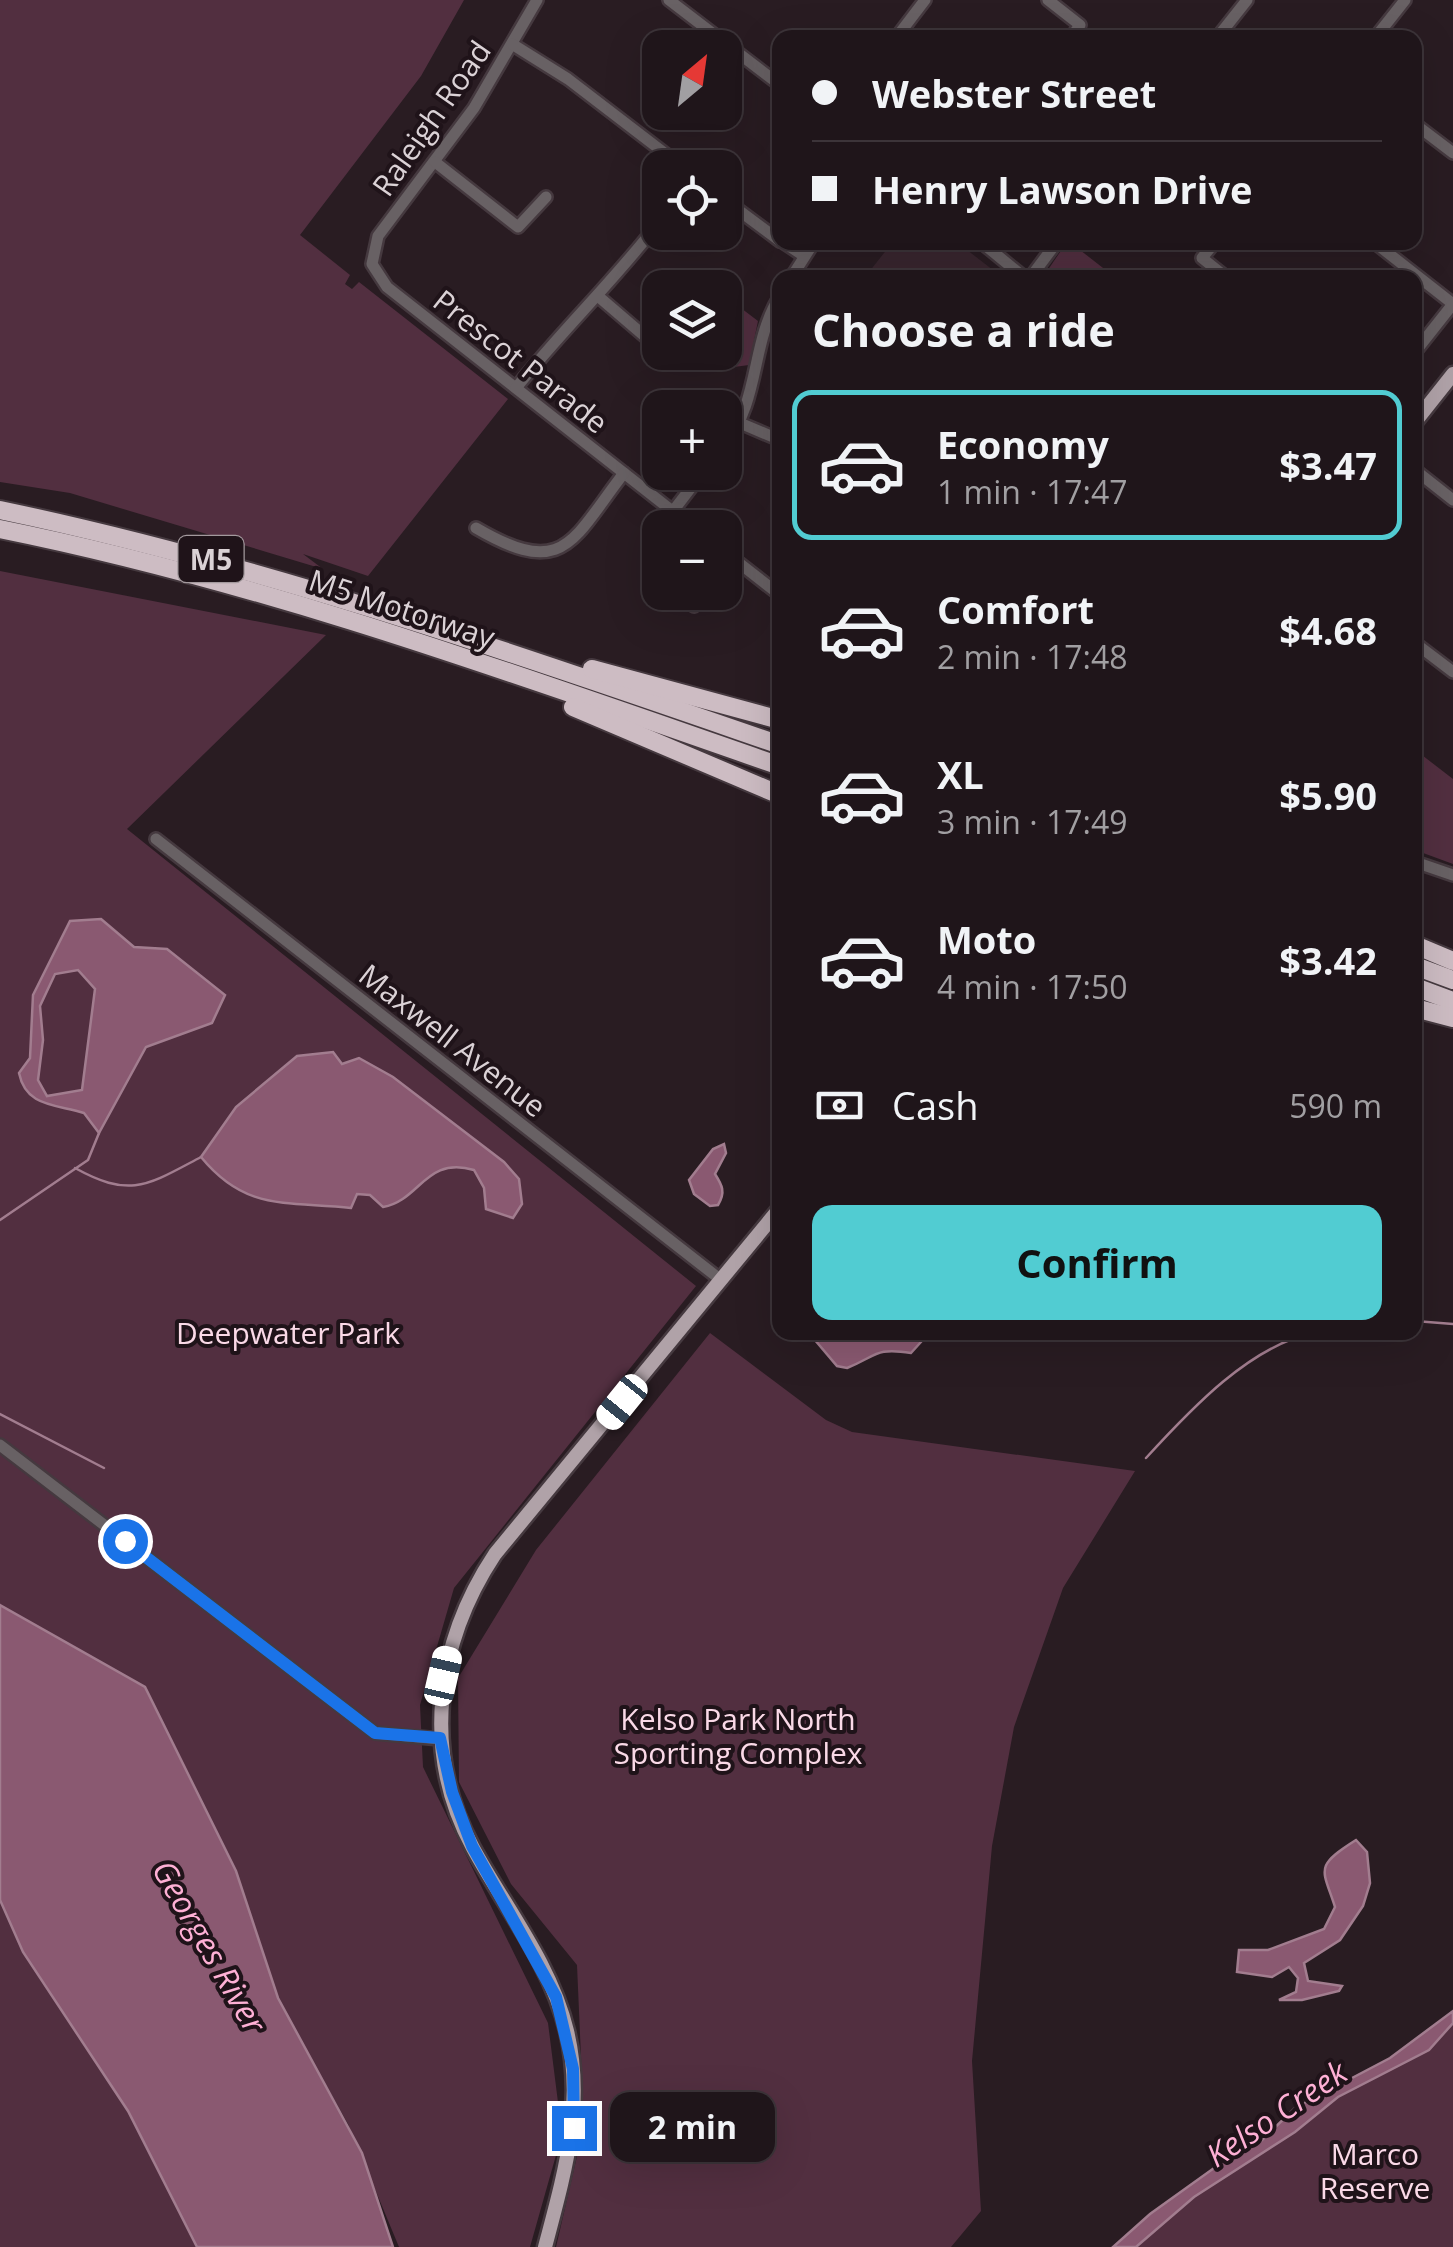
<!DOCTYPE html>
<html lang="en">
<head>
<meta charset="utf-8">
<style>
	:root { --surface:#1f151a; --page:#2c2227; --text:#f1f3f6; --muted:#a19fa2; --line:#3c3439; --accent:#51ccd2 }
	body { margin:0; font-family:"Open Sans",sans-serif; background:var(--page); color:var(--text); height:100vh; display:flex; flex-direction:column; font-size:38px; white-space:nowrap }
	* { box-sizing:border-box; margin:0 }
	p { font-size:32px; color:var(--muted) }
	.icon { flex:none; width:55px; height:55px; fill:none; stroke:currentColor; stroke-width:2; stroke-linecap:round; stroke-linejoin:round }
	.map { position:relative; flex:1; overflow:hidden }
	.details { position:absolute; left:772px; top:270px; width:650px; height:1070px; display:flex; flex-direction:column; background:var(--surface); border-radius:20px; box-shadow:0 10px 40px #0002,0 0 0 2px var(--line) }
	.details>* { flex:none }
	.hud { position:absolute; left:772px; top:30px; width:650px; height:220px; border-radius:20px; box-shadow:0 10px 40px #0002,0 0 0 2px var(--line); display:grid; align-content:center; height:220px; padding:0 40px; background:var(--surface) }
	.needle { width:65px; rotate:29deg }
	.buttons { position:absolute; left:642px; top:30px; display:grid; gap:20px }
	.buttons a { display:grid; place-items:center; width:100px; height:100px; border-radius:20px; background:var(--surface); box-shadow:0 10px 40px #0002,0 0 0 2px var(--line); font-size:50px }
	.end { position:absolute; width:45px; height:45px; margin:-22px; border:12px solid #1a73e8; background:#fff; box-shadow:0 0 0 5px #fff }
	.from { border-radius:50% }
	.bubble { position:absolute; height:70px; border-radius:20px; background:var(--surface); box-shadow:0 10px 40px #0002,0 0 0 2px var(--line); font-size:32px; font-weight:700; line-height:70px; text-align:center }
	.car { position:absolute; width:30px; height:60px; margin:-30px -15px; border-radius:12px; box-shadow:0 0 8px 2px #0007; background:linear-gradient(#fff 24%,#345 0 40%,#fff 0 76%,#345 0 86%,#fff 0) }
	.hud b { display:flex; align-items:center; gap:35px; height:95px; font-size:38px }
	.hud b+b { border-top:2px solid var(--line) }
	.hud i { width:25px; height:25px; background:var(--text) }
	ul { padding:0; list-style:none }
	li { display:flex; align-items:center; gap:30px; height:150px; margin:0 20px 15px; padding:0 20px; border:5px solid transparent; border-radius:20px }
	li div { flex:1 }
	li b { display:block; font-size:38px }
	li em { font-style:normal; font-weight:700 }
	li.active { border-color:var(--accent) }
	li>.icon { width:90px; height:90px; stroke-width:1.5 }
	h2 { padding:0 40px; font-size:45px; line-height:120px }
	.pay { display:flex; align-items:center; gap:25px; height:110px; padding:0 40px; font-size:38px }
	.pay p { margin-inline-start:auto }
	.action { display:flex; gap:20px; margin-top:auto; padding:20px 40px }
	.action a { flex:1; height:115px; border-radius:20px; background:var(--accent); color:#111; font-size:40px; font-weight:700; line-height:115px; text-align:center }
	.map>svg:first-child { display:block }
	.built { fill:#39262f }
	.green { fill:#522f40 }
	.water { fill:#8a5971; stroke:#a27d8f; stroke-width:2.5; fill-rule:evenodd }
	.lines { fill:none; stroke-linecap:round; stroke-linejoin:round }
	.stream { stroke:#a27d8f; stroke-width:2.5 }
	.minor-casing { stroke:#45393f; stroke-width:16 }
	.major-casing { stroke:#45393f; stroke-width:19 }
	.highway-casing { stroke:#45393f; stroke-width:22 }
	.minor { stroke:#686164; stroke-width:11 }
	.major { stroke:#b0a2a8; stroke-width:14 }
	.highway { stroke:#cdbcc3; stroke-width:18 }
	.route { stroke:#1a73e8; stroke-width:12 }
	.labels { text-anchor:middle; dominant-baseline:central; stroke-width:8; stroke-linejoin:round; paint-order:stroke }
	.shield { fill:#1f1319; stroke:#a3999d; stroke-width:2.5 }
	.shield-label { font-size:28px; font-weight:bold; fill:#dbd2d6 }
	.street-label { font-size:30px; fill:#dbd2d6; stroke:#1f1319 }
	.park-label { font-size:30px; fill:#fad9e7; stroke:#1f1319 }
	.water-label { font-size:32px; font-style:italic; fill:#feb0d5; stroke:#1f1319 }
</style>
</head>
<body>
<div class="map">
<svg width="1453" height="2247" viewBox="0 0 1453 2247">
	<rect width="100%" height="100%" fill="#291c22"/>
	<polygon class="built" points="892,243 958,243 1002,277 865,277"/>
	<g class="green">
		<polygon points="0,0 464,0 421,76 300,235 350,275 345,284 352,289 359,282 508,399 368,576 303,554 323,569 70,493 0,482"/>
		<polygon points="1067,242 1071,243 1112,275 1043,277"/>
		<polygon points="725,296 758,321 749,365 704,371 679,353 725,352"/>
		<polygon points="0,571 326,635 127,829 696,1286 454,1588 420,1705 423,1767 548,2023 562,2134 530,2247 399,2247 348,2124 277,1998 236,1871 145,1687 0,1605"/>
		<polygon points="1418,752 1453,779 1453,864 1415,850"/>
		<polygon points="710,1333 826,1420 852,1432 1135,1471 1063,1588 1014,1727 992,1846 972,2061 981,2211 951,2247 556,2247 584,2126 577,1965 511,1884 459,1782 458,1678 536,1550"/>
		<polygon points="0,1900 23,1952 128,2111 197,2247 0,2247"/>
		<polygon points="1453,2023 1453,2247 1136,2247 1194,2197 1295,2132 1338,2097 1429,2050"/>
	</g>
	<g class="water">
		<path d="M101 919 134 947 167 949 225 995 212 1023 146 1047 99 1133 84 1113C55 1104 26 1107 19 1073L30 1058 33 995 70 921ZM78 970 95 989 82 1090 47 1096 38 1080 43 1040 40 1006 55 974Z"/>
		<path d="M333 1052 342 1064 359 1058 393 1077 504 1162 519 1179 522 1204 513 1218 486 1209 484 1188 474 1170C425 1156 421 1200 383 1207L370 1195 357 1194 351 1208C287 1201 246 1212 201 1157L236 1107 297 1056Z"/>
		<path d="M724 1144 726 1153 715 1174C722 1185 726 1192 718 1205L710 1206 694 1194 689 1180 713 1149Z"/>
		<path d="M809 1333H929L911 1353C875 1347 877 1356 847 1368L837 1366Z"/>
		<polygon points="0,1605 145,1687 236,1871 278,1998 362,2153 393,2247 197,2247 128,2111 23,1952 0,1900"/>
		<path d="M1356 1840 1367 1852 1370 1883 1363 1906 1340 1940 1304 1963 1308 1981 1342 1986 1339 1991 1302 2000H1279L1296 1992 1298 1978 1289 1967 1272 1977 1237 1972 1239 1950H1268L1324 1929 1335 1907C1323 1869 1313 1867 1356 1840Z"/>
		<polygon points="1453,2011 1453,2023 1429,2050 1338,2097 1295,2132 1194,2197 1136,2247 1113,2247 1150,2214 1228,2158 1261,2141 1295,2108 1390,2058"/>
	</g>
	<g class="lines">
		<g class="stream">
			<path d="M75 1168C131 1199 148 1185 201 1157"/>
			<polyline points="0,1220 88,1160 99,1133"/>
			<polyline points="1415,1321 1453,1324"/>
			<polyline points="0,1414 104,1468"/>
			<path d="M1146 1458C1190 1410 1251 1344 1317 1332"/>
		</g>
		<defs>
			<g id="minor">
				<polyline points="537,0 474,108 378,236 372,264 387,287 694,528"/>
				<polyline points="669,0 780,85"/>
				<polyline points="1048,0 1080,25 1071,38"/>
				<polyline points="896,38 925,0"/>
				<polyline points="1217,38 1247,0"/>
				<polyline points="1375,38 1405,0"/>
				<polyline points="512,44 568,79 684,168"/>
				<polyline points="1415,124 1453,153"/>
				<polyline points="435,162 518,227 546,197"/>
				<polyline points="725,200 780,241"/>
				<polyline points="783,242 804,256"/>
				<polyline points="981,242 1025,278"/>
				<polyline points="1215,242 1202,258 1227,278"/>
				<polyline points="1374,242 1453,304"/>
				<polyline points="791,278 814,242"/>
				<polyline points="1030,278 1057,242"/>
				<polyline points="599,297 648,339"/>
				<polyline points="1415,352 1453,304"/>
				<path d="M516 388C562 330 615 280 660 221"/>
				<polyline points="740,423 780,440"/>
				<path d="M725 444C761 399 750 344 780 296"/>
				<polyline points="1415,470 1453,500"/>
				<polyline points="673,511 703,472"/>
				<path d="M476 528C565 580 572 540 624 473"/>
				<polyline points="725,552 780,595"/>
				<polyline points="694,606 705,592"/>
				<polyline points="1415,643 1453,672"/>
				<polyline points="156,839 721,1280"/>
				<polyline points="1415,862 1453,875"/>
				<polyline points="0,1445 375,1733 440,1739"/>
			</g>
			<g id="major">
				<polyline points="1415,422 1453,374"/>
				<path d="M545 2247C564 2175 585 2105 567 2031 551 1964 505 1907 473 1848 421 1752 436 1643 495 1554L780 1208"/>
			</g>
			<g id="highway">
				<path d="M0 510C267 566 522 656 780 745"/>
				<path d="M0 529C268 583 523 677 780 766"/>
				<polyline points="592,669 780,720"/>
				<polyline points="573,707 780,795"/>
				<polyline points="1415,945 1453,961"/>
				<polyline points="1415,966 1453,980"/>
				<polyline points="1415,987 1453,1001"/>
				<polyline points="1415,1008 1453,1018"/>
			</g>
		</defs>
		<use href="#minor" class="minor-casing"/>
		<use href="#major" class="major-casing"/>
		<use href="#highway" class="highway-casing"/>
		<use href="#minor" class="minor"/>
		<use href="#major" class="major"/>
		<use href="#highway" class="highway"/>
	</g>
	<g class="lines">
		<polyline class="route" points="125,1541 375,1733 440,1738 452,1792 472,1846 556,1997 573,2069 574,2128"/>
	</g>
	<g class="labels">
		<rect class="shield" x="178.5" y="536" width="65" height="46" rx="8"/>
		<g class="shield-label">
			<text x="211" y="559">M5</text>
		</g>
		<g class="street-label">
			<text transform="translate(431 118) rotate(-55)">Raleigh Road</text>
			<text transform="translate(521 361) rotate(38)">Prescot Parade</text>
			<text transform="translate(402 608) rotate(18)">M5 Motorway</text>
			<text transform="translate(453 1040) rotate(38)">Maxwell Avenue</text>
		</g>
		<g class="park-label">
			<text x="288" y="1332">Deepwater Park</text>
			<text x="738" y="1718">Kelso Park North<tspan x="738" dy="34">Sporting Complex</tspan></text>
			<text x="1375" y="2153">Marco<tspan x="1375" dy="34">Reserve</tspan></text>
		</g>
		<g class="water-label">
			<text transform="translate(210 1946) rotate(60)">Georges River</text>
			<text transform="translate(1276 2113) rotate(-34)">Kelso Creek</text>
		</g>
	</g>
</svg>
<div class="buttons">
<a><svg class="needle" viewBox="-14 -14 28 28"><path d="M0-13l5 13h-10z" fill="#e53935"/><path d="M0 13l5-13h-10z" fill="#a19fa2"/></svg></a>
<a><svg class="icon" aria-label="locate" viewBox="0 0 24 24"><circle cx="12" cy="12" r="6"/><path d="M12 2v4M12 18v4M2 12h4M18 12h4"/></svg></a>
<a><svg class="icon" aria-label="layers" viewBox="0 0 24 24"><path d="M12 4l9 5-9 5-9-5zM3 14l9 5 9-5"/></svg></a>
<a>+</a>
<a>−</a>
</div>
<i class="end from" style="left:125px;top:1541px"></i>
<i class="end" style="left:574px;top:2128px"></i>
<div class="bubble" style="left:610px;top:2092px;width:165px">2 min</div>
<i class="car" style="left:622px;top:1402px;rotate:219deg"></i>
<i class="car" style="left:443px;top:1676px;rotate:13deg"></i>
<div class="hud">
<b><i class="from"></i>Webster Street</b>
<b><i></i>Henry Lawson Drive</b>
</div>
<section class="details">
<h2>Choose a ride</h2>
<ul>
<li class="active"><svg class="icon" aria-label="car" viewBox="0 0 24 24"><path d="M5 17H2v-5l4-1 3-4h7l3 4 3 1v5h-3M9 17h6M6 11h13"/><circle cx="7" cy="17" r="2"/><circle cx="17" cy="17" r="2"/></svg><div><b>Economy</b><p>1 min · 17:47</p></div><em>$3.47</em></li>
<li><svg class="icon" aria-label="car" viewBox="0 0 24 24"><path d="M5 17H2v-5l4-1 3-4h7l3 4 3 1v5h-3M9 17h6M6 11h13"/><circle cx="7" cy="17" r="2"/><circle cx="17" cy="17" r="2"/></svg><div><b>Comfort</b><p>2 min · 17:48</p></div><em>$4.68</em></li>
<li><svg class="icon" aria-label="car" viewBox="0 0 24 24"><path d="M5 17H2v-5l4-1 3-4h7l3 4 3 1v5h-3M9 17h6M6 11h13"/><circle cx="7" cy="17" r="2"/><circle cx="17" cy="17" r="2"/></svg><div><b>XL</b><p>3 min · 17:49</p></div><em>$5.90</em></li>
<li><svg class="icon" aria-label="car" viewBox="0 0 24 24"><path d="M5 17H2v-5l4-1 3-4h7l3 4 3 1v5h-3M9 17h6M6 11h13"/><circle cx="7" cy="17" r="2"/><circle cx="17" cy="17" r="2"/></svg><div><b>Moto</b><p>4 min · 17:50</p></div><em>$3.42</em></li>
</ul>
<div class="pay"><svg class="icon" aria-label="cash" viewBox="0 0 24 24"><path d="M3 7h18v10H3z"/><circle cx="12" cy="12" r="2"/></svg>Cash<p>590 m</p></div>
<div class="action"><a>Confirm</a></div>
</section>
</div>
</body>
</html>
